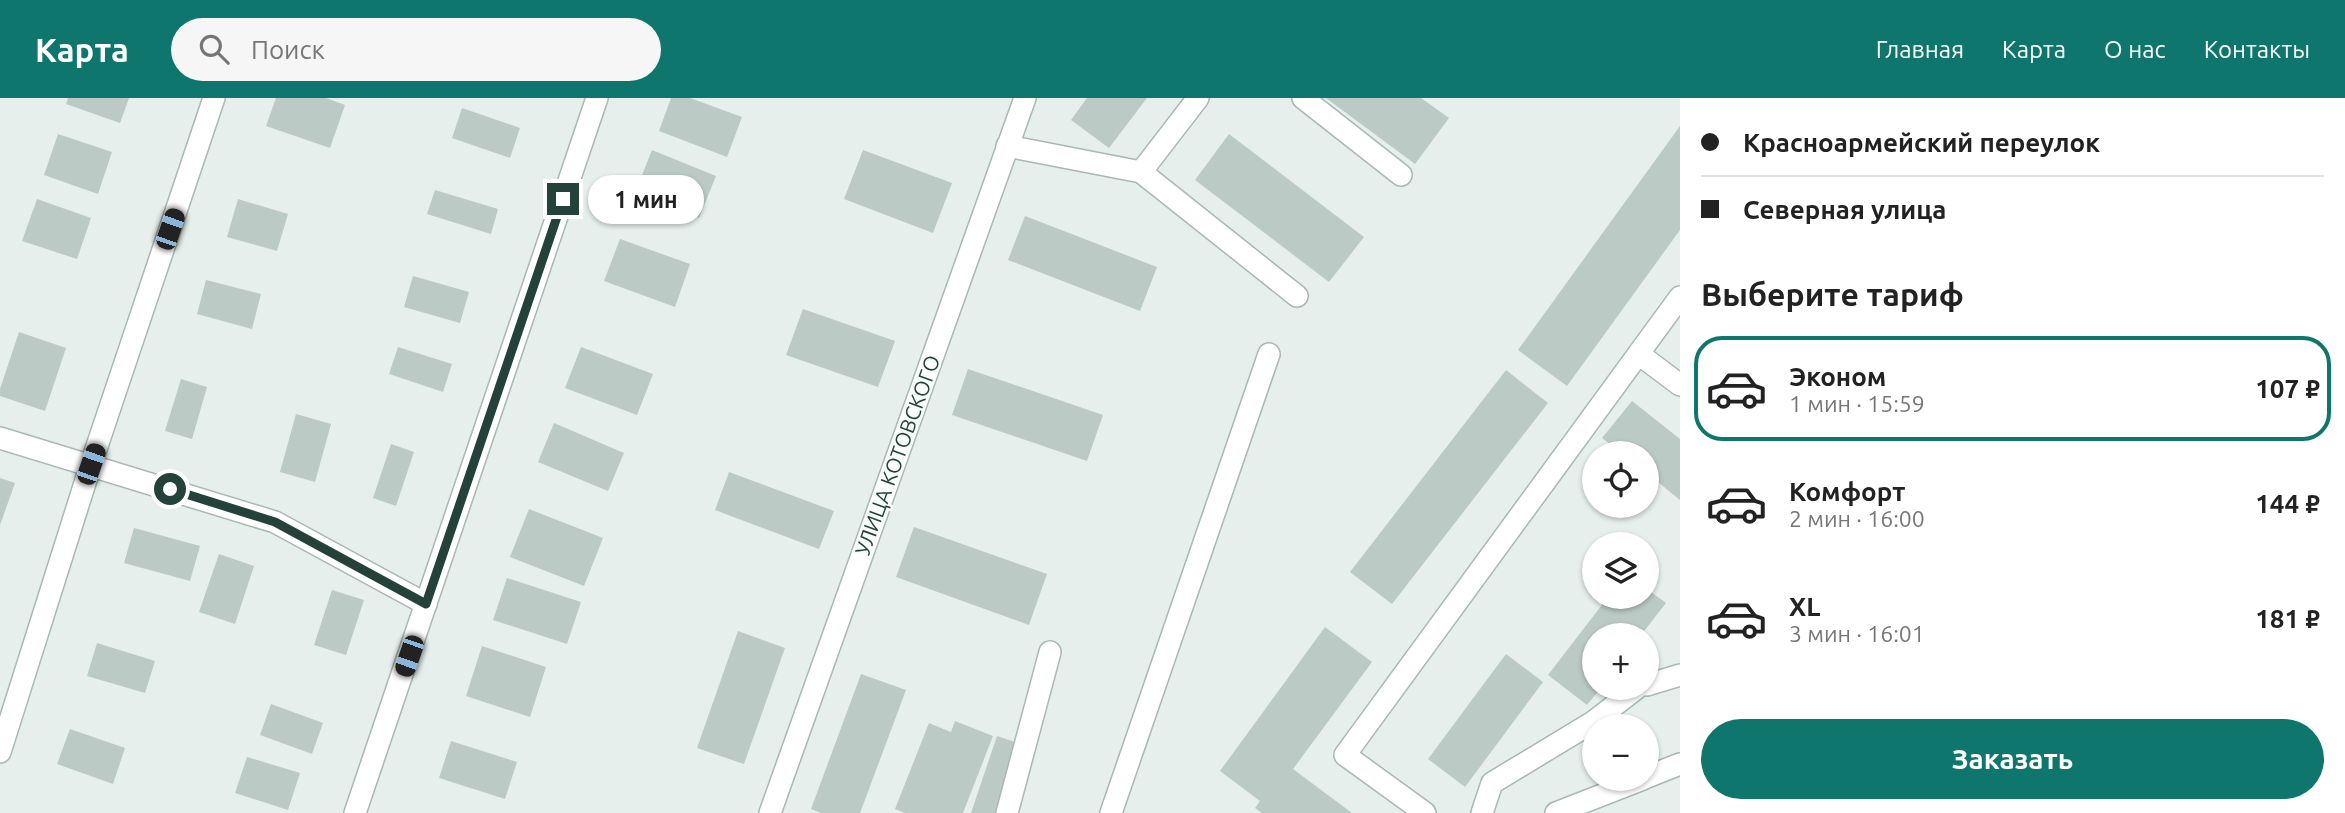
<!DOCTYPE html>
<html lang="ru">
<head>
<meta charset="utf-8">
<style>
	:root { --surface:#fff; --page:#f6f6f6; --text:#222; --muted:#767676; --line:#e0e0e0; --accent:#0f766e }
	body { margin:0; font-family:Ubuntu,sans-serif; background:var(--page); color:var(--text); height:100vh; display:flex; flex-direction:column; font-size:26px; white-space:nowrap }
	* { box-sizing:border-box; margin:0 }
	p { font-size:23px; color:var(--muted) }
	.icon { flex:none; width:38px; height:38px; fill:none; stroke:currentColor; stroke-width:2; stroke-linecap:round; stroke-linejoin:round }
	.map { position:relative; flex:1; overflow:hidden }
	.side { display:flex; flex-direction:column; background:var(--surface); width:665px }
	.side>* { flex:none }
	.hud { display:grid; align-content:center; height:154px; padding:0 21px; background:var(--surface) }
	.buttons { position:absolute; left:1582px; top:343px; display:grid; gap:14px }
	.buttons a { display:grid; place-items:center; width:77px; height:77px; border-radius:50%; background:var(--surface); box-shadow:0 2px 5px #0004; font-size:35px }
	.end { position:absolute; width:32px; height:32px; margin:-16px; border:9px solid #24423a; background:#fff; box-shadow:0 0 0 4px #fff }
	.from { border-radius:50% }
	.bubble { position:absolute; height:49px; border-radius:24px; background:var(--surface); box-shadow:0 2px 5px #0004; font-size:23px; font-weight:700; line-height:49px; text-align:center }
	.car { position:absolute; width:21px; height:42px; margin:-21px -10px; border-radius:9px; box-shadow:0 0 5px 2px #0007; background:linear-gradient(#222 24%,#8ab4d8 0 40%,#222 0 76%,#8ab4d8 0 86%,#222 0) }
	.hud b { display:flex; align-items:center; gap:24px; height:66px; font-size:26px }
	.hud b+b { border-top:2px solid var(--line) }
	.hud i { width:18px; height:18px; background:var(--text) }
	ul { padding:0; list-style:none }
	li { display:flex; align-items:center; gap:21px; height:105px; margin:0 14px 10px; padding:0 7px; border:4px solid transparent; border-radius:28px }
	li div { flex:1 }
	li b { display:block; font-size:26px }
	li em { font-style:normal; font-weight:700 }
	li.active { border-color:var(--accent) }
	li>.icon { width:63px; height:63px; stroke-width:1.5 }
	h2 { padding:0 21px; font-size:32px; line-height:84px }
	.action { display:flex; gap:14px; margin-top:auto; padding:14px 21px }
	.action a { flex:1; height:80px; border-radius:42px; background:var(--accent); color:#fff; font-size:28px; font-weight:700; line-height:80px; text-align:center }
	header { display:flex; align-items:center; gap:42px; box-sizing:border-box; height:98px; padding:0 35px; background:var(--accent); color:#fff }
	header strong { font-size:33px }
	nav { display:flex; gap:38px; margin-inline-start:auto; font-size:24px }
	.search { width:490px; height:63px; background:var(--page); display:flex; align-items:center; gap:18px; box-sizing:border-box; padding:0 24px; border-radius:38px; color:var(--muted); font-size:26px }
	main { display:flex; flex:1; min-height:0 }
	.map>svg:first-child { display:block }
	.building { fill:#bbcac4 }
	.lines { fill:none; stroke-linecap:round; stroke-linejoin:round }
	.minor-casing { stroke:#a8b8b2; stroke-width:24 }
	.minor { stroke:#fff; stroke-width:21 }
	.route { stroke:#24423a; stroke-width:9 }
	.labels { text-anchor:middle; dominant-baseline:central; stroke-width:5; stroke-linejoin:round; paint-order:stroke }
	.street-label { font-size:21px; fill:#24423a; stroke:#f7fbf9 }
</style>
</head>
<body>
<header>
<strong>Карта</strong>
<div class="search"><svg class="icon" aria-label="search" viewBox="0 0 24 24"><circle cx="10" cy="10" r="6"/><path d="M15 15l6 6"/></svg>Поиск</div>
<nav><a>Главная</a><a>Карта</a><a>О нас</a><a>Контакты</a></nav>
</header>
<main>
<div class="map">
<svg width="1680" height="715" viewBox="0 0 1680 715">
	<rect width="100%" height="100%" fill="#e6efeb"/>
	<g class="building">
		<polygon points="68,0 129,0 120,25 66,6"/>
		<polygon points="276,0 326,0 345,7 330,50 266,28"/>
		<polygon points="671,0 690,0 742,19 727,59 659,33"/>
		<polygon points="1087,0 1147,0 1109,50 1071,22"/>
		<polygon points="1326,0 1421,0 1449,20 1415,66"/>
		<polygon points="462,10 520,30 510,60 452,40"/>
		<polygon points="1680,28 1680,132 1567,288 1518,252"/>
		<polygon points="58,36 112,54 98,96 44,77"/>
		<polygon points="1229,36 1364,139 1329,184 1195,82"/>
		<polygon points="652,52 716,78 699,120 635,95"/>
		<polygon points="863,52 952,85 933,135 844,101"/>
		<polygon points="435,92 498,111 491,136 427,116"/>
		<polygon points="37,101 91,120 77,161 22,143"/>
		<polygon points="238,101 288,116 277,153 227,139"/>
		<polygon points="1025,118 1157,169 1140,213 1008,162"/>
		<polygon points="620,141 690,166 675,209 604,183"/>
		<polygon points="413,178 469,194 460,225 404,209"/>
		<polygon points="206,182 261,196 252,231 197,216"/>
		<polygon points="803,211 895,243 878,289 786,257"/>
		<polygon points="19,234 66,250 45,313 0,298 0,291"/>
		<polygon points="398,249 452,266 443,294 389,276"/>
		<polygon points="581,249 653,276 637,317 565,290"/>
		<polygon points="968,271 1103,317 1087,363 952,317"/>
		<polygon points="1506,272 1548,305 1392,506 1350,474"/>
		<polygon points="181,281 207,289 192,341 165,333"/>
		<polygon points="1632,303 1680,341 1680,402 1647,375 1647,355 1621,355 1602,340"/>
		<polygon points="296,316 331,326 315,384 280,374"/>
		<polygon points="554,325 624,355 608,393 538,364"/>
		<polygon points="391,346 414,354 396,408 373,400"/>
		<polygon points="729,374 834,413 819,451 715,412"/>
		<polygon points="0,380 15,385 0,427"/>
		<polygon points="529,411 603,440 584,488 510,459"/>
		<polygon points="914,429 1047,476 1029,527 896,479"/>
		<polygon points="134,430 200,448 190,483 124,465"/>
		<polygon points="219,456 254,468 235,526 199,514"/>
		<polygon points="507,480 581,504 567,546 493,522"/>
		<polygon points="1647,491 1666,505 1641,537 1594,537 1594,590 1601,590 1587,607 1548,577 1608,499 1647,499"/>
		<polygon points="332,492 364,502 346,557 314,547"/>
		<polygon points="1325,529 1372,564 1293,671 1352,715 1262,715 1255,710 1260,703 1220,673"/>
		<polygon points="738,533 785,550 744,666 697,650"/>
		<polygon points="97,545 155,563 145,595 87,578"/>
		<polygon points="482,548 546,569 530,619 466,598"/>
		<polygon points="1506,556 1543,584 1465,689 1428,661"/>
		<polygon points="861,576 906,592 860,715 821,715 811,711"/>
		<polygon points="271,606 323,625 312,656 260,637"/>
		<polygon points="955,623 993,638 963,715 905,715 895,711 929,625 951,634"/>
		<polygon points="70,631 125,650 113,686 57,666"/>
		<polygon points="997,638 1024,647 1001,715 971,715"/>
		<polygon points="451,643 517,664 505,701 439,680"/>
		<polygon points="247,659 300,675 288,712 235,695"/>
	</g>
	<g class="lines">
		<defs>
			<g id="minor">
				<polyline points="1303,0 1401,77"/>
				<polyline points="1007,48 1141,74 1297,198"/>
				<polyline points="1141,74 1198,0"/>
				<polyline points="1640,257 1680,287"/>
				<polyline points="0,340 275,424 426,506"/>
				<polyline points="1647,587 1680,577"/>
				<polyline points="0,654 91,366 214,0"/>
				<polyline points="1647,679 1680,666"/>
				<polyline points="355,715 597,0"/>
				<polyline points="770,715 1025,0"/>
				<polyline points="1007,715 1050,554"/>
				<polyline points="1111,715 1269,256"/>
				<polyline points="1425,715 1345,657 1680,199"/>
				<polyline points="1482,715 1492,685 1593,624 1637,590"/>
				<polyline points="1556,715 1643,681"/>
			</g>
		</defs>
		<use href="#minor" class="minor-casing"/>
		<use href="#minor" class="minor"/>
	</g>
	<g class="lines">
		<polyline class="route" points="170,391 275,424 426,506 563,101"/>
	</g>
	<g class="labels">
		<g class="street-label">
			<text transform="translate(897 357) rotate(-70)">УЛИЦА КОТОВСКОГО</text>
		</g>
	</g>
</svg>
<div class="buttons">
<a><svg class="icon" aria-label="locate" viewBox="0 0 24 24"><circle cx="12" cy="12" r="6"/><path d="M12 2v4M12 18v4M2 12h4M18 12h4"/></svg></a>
<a><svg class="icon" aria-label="layers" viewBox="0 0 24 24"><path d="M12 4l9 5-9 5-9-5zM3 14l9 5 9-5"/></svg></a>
<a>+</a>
<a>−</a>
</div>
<i class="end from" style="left:170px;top:391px"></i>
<i class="end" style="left:563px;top:101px"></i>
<div class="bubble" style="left:588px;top:77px;width:116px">1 мин</div>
<i class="car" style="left:170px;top:131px;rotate:19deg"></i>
<i class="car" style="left:91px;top:366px;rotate:19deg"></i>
<i class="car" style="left:409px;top:558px;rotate:199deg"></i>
</div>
<section class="side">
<div class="hud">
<b><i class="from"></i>Красноармейский переулок</b>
<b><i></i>Северная улица</b>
</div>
<h2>Выберите тариф</h2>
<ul>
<li class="active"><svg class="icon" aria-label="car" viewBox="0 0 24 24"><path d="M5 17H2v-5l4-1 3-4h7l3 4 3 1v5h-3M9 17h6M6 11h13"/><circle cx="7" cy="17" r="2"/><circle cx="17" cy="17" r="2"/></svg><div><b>Эконом</b><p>1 мин · 15:59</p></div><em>107 ₽</em></li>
<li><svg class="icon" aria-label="car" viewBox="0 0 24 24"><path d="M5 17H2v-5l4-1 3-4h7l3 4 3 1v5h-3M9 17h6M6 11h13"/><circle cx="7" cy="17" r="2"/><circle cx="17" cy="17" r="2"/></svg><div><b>Комфорт</b><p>2 мин · 16:00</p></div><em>144 ₽</em></li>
<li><svg class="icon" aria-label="car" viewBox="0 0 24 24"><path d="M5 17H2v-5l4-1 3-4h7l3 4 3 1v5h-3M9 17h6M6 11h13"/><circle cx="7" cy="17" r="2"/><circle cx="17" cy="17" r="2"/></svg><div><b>XL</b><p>3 мин · 16:01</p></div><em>181 ₽</em></li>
</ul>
<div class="action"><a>Заказать</a></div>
</section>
</main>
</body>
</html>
